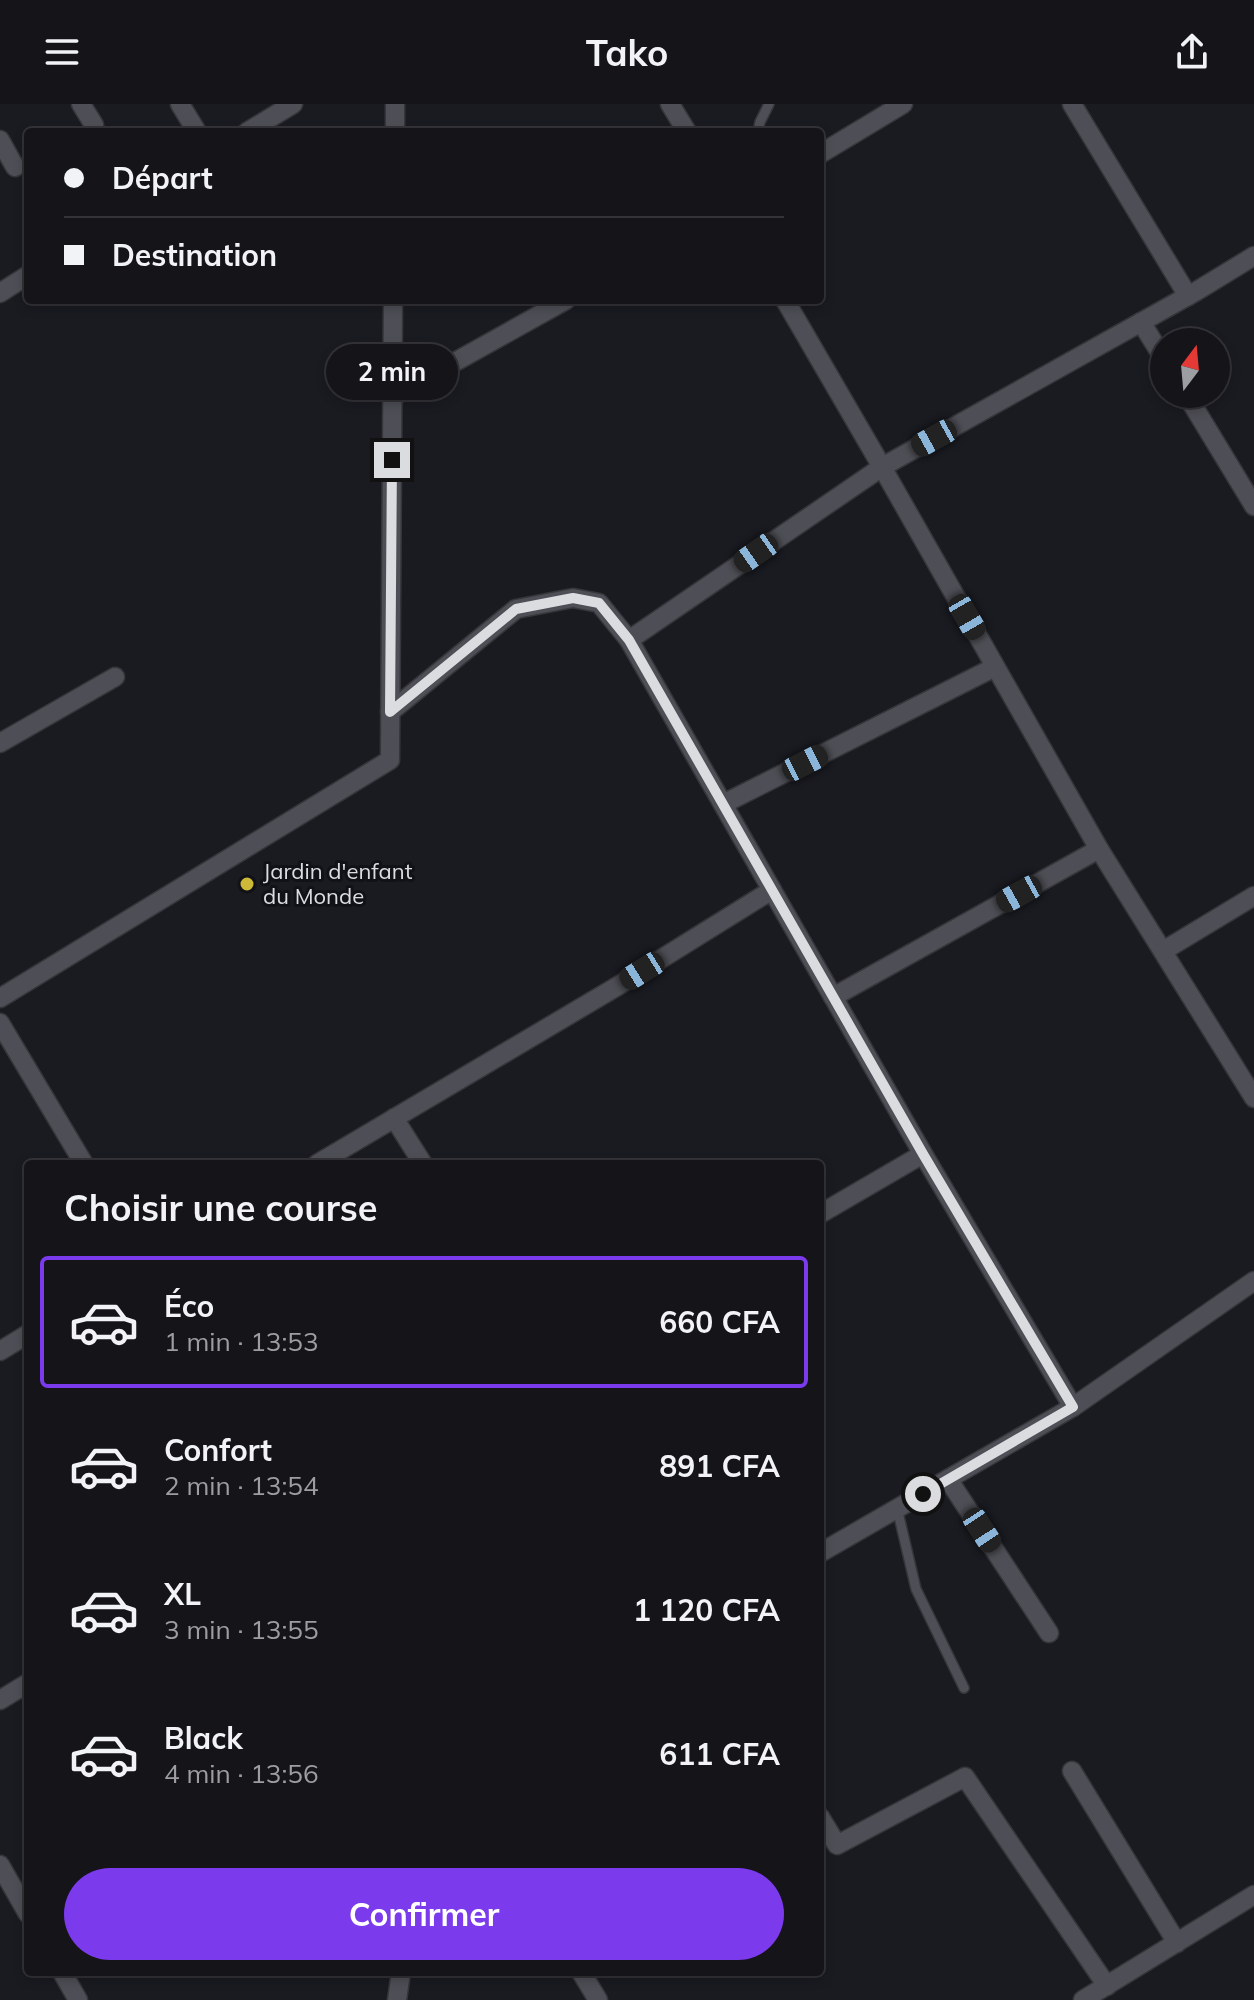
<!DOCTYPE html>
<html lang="fr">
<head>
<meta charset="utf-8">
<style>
	:root { --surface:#141419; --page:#212126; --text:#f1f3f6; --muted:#9d9ea2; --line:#333338; --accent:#7c3aed }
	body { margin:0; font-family:Mulish,sans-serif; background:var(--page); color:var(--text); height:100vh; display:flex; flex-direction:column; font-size:30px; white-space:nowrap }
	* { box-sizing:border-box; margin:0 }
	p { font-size:26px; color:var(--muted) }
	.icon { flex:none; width:44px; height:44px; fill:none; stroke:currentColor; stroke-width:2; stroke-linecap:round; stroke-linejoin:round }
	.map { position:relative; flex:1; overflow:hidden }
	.drawer { position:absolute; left:24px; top:1056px; width:800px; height:816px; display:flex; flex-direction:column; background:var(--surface); border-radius:8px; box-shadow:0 4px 12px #0003,0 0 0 2px var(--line) }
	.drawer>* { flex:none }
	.top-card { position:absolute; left:24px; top:24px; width:800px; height:176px; border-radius:8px; box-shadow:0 4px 12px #0003,0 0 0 2px var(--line); display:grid; align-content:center; height:176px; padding:0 40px; background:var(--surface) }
	.needle { width:52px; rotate:16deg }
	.fabs { position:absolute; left:1150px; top:224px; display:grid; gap:16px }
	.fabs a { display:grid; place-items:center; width:80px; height:80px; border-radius:50%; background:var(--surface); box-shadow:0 4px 12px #0003,0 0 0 2px var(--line); font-size:40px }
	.end { position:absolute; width:36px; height:36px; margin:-18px; border:10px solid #dbdce0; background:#111; box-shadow:0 0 0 4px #111 }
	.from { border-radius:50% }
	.bubble { position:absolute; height:56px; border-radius:28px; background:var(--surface); box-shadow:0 4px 12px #0003,0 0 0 2px var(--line); font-size:26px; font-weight:700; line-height:56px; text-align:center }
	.car { position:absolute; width:24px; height:48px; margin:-24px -12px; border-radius:10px; box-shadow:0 0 6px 2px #0007; background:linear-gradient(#222 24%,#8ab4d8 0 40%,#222 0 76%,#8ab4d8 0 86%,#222 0) }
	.top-card b { display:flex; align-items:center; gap:28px; height:76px; font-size:30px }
	.top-card b+b { border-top:2px solid var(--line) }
	.top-card i { width:20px; height:20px; background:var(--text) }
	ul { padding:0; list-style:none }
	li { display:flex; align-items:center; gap:24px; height:132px; margin:0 16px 12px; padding:0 24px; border:4px solid transparent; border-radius:8px }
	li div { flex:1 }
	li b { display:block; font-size:30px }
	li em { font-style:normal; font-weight:700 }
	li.current { border-color:var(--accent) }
	li>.icon { width:72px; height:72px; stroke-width:1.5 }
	h2 { padding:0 40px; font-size:36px; line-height:96px }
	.primary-button { display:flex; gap:16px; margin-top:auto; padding:16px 40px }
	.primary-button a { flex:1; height:92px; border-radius:48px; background:var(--accent); color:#fff; font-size:32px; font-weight:700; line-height:92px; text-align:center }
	header { display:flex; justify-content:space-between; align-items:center; height:104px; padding:0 40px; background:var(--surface); font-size:36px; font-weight:700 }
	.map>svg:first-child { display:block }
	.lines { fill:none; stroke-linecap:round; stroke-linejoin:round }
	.service-casing { stroke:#35353a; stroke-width:12 }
	.minor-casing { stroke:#35353a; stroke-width:21 }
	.service { stroke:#4e4f56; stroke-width:9 }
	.minor { stroke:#4e4f56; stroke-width:18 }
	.route { stroke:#dbdce0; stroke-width:10 }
	.poi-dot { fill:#ceb837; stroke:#111218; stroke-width:3 }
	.labels { text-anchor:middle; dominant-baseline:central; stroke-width:6; stroke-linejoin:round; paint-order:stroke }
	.poi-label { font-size:22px; fill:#dbdce0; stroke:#111218; text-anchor:start }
</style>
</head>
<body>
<header><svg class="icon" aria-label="menu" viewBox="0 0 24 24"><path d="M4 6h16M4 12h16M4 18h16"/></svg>Tako<svg class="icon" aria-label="share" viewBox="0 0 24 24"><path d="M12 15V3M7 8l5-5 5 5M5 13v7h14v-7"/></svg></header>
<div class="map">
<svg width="1254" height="1896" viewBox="0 0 1254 1896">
	<rect width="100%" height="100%" fill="#1a1b21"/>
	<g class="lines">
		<defs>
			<g id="service">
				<polyline points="758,28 760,18 769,0"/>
				<polyline points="897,1404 916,1485 964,1584"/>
			</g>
			<g id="minor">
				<polyline points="81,0 94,21"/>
				<polyline points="180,0 197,28"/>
				<polyline points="670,0 687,28"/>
				<polyline points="1072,0 1188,192"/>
				<polyline points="247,28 293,0"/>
				<polyline points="395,28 395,0"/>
				<polyline points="0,36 15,63"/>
				<polyline points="820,50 903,0"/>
				<polyline points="0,189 28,171"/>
				<polyline points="785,196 882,363 1099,745 1254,994"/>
				<polyline points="1141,218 1164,255"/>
				<polyline points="1186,290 1254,402"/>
				<polyline points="392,293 566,196"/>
				<polyline points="629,536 882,363 1195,188 1254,152"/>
				<polyline points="390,608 516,505 573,494 599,499 629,536 923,1050 1073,1303"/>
				<polyline points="0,639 115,573"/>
				<polyline points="723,700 995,563"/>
				<polyline points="1163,847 1254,792"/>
				<polyline points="833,893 1099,745"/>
				<polyline points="0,894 390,656 393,196"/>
				<polyline points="0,919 84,1060"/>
				<polyline points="394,1014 423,1060"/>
				<polyline points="317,1060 616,883 772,786"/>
				<polyline points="820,1110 923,1050"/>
				<polyline points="0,1247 28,1230"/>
				<polyline points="948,1375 1049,1529"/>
				<polyline points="820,1449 1073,1303 1254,1177"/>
				<polyline points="0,1596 28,1579"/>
				<polyline points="1072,1667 1177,1839"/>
				<polyline points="820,1713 837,1741 965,1673 1107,1882"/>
				<polyline points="0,1761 28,1810"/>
				<polyline points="62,1868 78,1896"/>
				<polyline points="581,1868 598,1896"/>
				<polyline points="397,1896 401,1868"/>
				<polyline points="1083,1896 1254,1791"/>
			</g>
		</defs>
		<use href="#service" class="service-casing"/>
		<use href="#minor" class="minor-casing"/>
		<use href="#service" class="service"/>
		<use href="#minor" class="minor"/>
	</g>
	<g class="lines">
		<polyline class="route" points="392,356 390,608 516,505 573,494 599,499 629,536 923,1050 1073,1303 923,1390"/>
	</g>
	<circle class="poi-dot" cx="247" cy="780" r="8"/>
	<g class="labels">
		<g class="poi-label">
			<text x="263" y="767">Jardin d'enfant<tspan x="263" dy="25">du Monde</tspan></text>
		</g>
	</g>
</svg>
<div class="fabs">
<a><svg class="needle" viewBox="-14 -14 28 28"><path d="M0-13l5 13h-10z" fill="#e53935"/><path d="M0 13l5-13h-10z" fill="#9d9ea2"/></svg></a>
</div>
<i class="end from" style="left:923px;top:1390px"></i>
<i class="end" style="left:392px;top:356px"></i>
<div class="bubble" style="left:326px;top:240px;width:132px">2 min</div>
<i class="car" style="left:934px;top:334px;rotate:241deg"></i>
<i class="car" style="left:756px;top:449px;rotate:235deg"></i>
<i class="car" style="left:967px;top:513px;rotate:150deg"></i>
<i class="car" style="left:805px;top:659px;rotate:63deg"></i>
<i class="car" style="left:1019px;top:790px;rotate:241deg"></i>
<i class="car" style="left:642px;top:867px;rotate:238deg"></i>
<i class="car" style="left:982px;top:1426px;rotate:147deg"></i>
<div class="top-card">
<b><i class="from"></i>Départ</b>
<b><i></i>Destination</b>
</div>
<section class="drawer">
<h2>Choisir une course</h2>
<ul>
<li class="current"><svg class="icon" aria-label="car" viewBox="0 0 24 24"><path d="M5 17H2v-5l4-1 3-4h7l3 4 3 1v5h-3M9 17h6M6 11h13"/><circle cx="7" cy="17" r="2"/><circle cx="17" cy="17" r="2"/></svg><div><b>Éco</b><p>1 min · 13:53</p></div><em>660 CFA</em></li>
<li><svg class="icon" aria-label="car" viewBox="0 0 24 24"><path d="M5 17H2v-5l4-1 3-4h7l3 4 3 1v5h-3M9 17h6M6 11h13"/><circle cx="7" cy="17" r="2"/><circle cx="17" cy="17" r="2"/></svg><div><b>Confort</b><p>2 min · 13:54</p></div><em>891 CFA</em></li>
<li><svg class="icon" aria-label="car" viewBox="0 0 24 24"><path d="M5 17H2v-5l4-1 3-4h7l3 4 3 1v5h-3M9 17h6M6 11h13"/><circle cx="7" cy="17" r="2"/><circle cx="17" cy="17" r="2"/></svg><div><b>XL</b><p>3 min · 13:55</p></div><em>1 120 CFA</em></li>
<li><svg class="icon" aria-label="car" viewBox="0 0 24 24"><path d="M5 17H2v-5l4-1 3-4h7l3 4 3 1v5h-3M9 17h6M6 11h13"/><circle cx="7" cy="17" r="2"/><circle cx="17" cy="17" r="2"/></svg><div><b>Black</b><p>4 min · 13:56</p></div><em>611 CFA</em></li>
</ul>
<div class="primary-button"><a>Confirmer</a></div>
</section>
</div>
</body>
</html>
